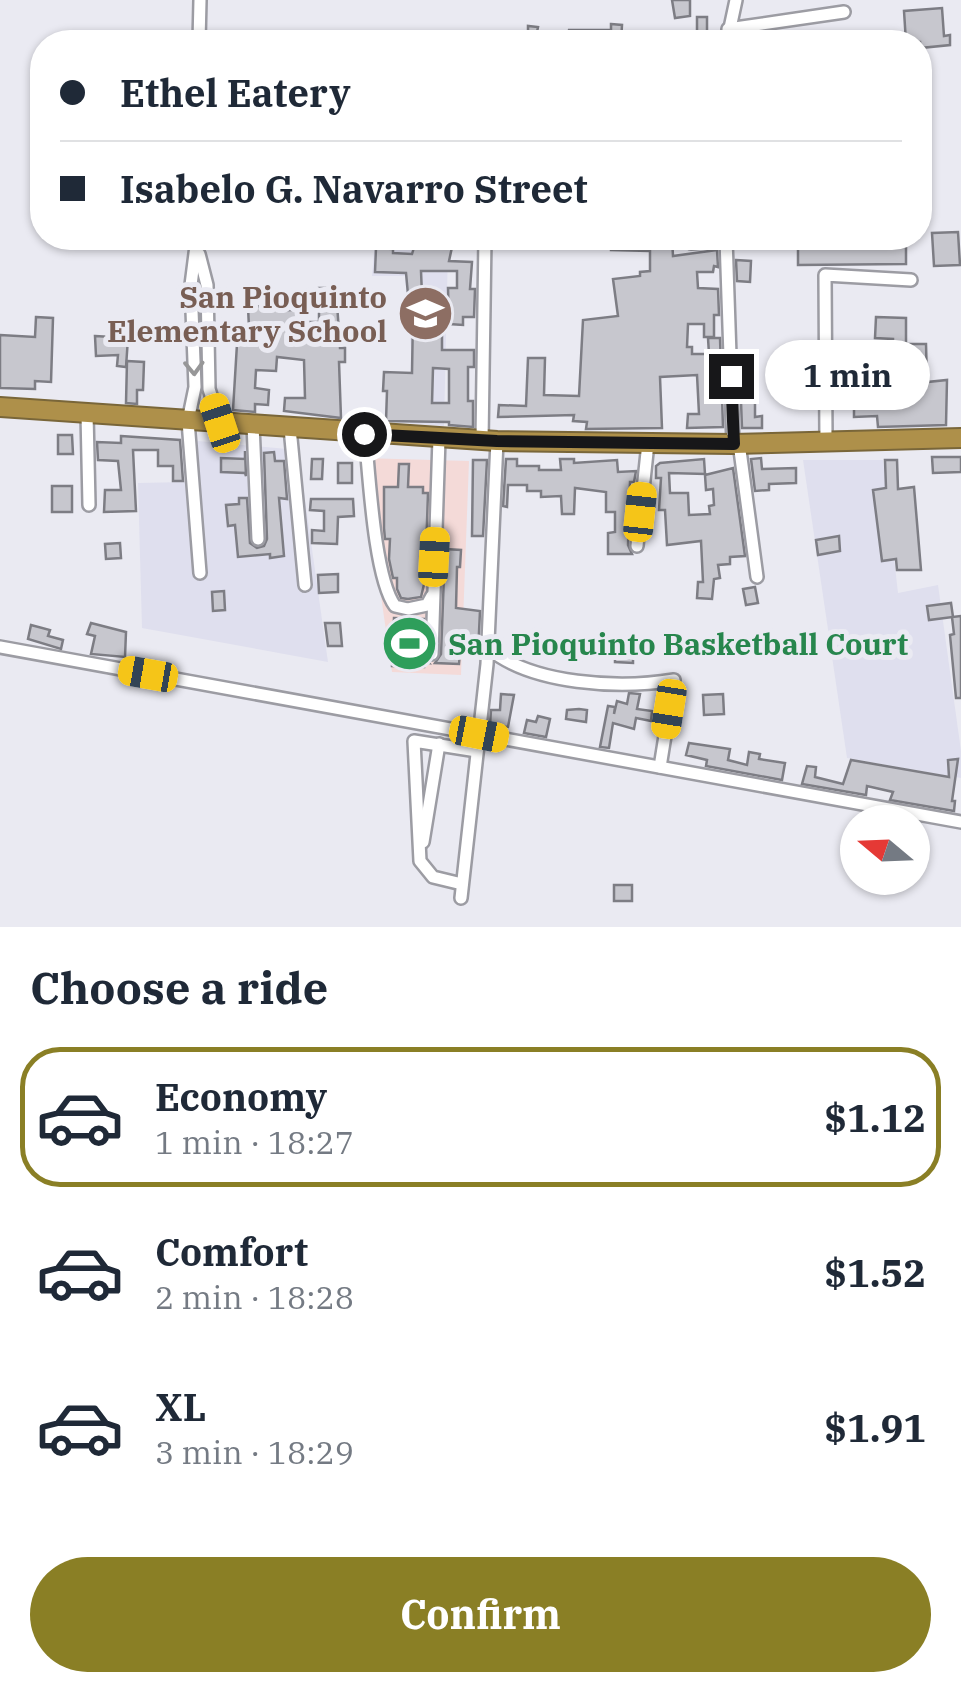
<!DOCTYPE html>
<html lang="en">
<head>
<meta charset="utf-8">
<style>
	:root { --surface:#fff; --page:#f6f6f7; --text:#1f2937; --muted:#747a83; --line:#e0e1e3; --accent:#8a7f25 }
	body { margin:0; font-family:"IBM Plex Serif",serif; background:var(--page); color:var(--text); height:100vh; display:flex; flex-direction:column; font-size:38px; white-space:nowrap }
	* { box-sizing:border-box; margin:0 }
	p { font-size:32px; color:var(--muted) }
	.icon { flex:none; width:55px; height:55px; fill:none; stroke:currentColor; stroke-width:2; stroke-linecap:round; stroke-linejoin:round }
	.map { position:relative; height:927px; overflow:hidden }
	.details { display:flex; flex-direction:column; background:var(--surface); flex:1 }
	.details>* { flex:none }
	.hud { position:absolute; left:30px; top:30px; width:902px; height:220px; border-radius:40px; box-shadow:0 2px 8px #0004; display:grid; align-content:center; height:220px; padding:0 30px; background:var(--surface) }
	.needle { width:65px; rotate:289deg }
	.controls { position:absolute; left:840px; top:805px; display:grid; gap:20px }
	.controls a { display:grid; place-items:center; width:90px; height:90px; border-radius:50%; background:var(--surface); box-shadow:0 2px 8px #0004; font-size:50px }
	.end { position:absolute; width:45px; height:45px; margin:-22px; border:12px solid #171719; background:#fff; box-shadow:0 0 0 5px #fff }
	.from { border-radius:50% }
	.bubble { position:absolute; height:70px; border-radius:35px; background:var(--surface); box-shadow:0 2px 8px #0004; font-size:32px; font-weight:700; line-height:70px; text-align:center }
	.car { position:absolute; width:30px; height:60px; margin:-30px -15px; border-radius:12px; box-shadow:0 0 8px 2px #0007; background:linear-gradient(#f5c518 24%,#345 0 40%,#f5c518 0 76%,#345 0 86%,#f5c518 0) }
	.hud b { display:flex; align-items:center; gap:35px; height:95px; font-size:38px }
	.hud b+b { border-top:2px solid var(--line) }
	.hud i { width:25px; height:25px; background:var(--text) }
	ul { padding:0; list-style:none }
	li { display:flex; align-items:center; gap:30px; height:140px; margin:0 20px 15px; padding:0 10px; border:5px solid transparent; border-radius:40px }
	li div { flex:1 }
	li b { display:block; font-size:38px }
	li em { font-style:normal; font-weight:700 }
	li.selected { border-color:var(--accent) }
	li>.icon { width:90px; height:90px; stroke-width:1.5 }
	h2 { padding:0 30px; font-size:45px; line-height:120px }
	.action { display:flex; gap:20px; margin-top:auto; padding:20px 30px }
	.action a { flex:1; height:115px; border-radius:60px; background:var(--accent); color:#fff; font-size:40px; font-weight:700; line-height:115px; text-align:center }
	.map>svg:first-child { display:block }
	.commercial { fill:#f4dad8 }
	.built { fill:#dfdfee }
	.building { fill:#c7c7ce; stroke:#7d7d84; stroke-width:2.5; fill-rule:evenodd }
	.lines { fill:none; stroke-linecap:round; stroke-linejoin:round }
	.minor-casing { stroke:#9c9ca3; stroke-width:16 }
	.highway-casing { stroke:#796639; stroke-width:22 }
	.minor { stroke:#fff; stroke-width:11 }
	.highway { stroke:#ae904a; stroke-width:18 }
	.oneway { stroke:#979798 }
	.route { stroke:#171719; stroke-width:12 }
	.labels { text-anchor:middle; dominant-baseline:central; stroke-width:10; stroke-linejoin:round; paint-order:stroke }
	.education-label { font-size:30px; font-weight:bold; fill:#785e54; stroke:#eaeaf2; text-anchor:end }
	.leisure-label { font-size:30px; font-weight:bold; fill:#27864d; stroke:#eaeaf2; text-anchor:start }
</style>
</head>
<body>
<div class="map">
<svg width="961" height="927" viewBox="0 0 961 927">
	<rect width="100%" height="100%" fill="#eaeaf2"/>
	<polygon class="commercial" points="361,458 469,461 461,675 392,672"/>
	<g class="built">
		<polygon points="375,240 448,248 444,426 410,424 411,349 405,276 372,276"/>
		<polygon points="186,440 298,450 328,662 142,628 138,483 186,482"/>
		<polygon points="803,460 883,460 898,593 938,585 961,751 961,778 847,758"/>
	</g>
	<g class="building">
		<polygon points="672,0 690,0 690,16 675,18"/>
		<polygon points="942,8 944,36 950,35 950,45 920,48 920,42 906,42 904,11"/>
		<rect x="697" y="17" width="10" height="25"/>
		<polygon points="611,24 622,25 621,42 528,42 528,26 538,27 537,32 568,34 569,30 611,30"/>
		<polygon points="958,232 960,265 934,266 932,233"/>
		<path d="M417 238H454L449 261 472 262 470 289H475L474 317H463V325L449 324 448 288H457V271H421L423 319 442 320V350H474V367H468V401H473V427L449 425V422L386 421 387 391H383L384 372 412 373 413 316H410L406 273 375 272 376 248 393 249V253L412 254ZM433 368 449 369V403H432Z"/>
		<polygon points="611,238 672,238 673,256 717,250 718,267 714,266 713,272 697,272 698,288 718,289 719,315 714,315 714,337 704,337 704,324 688,324 687,347 692,347 692,354 709,354 708,338 720,338 723,427 687,428 688,414 699,414 697,375 660,377 662,428 586,429 587,422 573,421 574,415 498,417 499,405 526,406 528,358 545,358 544,395 579,396 583,320 618,316 613,279 640,276 640,272 650,271 650,251 611,250"/>
		<polygon points="798,238 906,238 906,264 798,265"/>
		<polygon points="736,260 751,261 750,282 737,281"/>
		<polygon points="319,288 336,288 340,348 345,348 345,362 339,362 341,418 284,411 285,398 305,398 304,360 277,357 276,371 256,370 255,388 269,390 268,405 255,404 255,412 233,410 237,344 269,346 268,327 249,328 248,307 264,306 264,311 291,310 290,296 302,295 303,322 319,322"/>
		<polygon points="36,317 53,318 51,382 35,381 35,389 0,388 0,335 35,337"/>
		<polygon points="876,317 906,318 906,344 926,344 927,382 947,380 946,425 878,427 877,416 854,417 854,396 875,396 875,374 855,374 855,360 890,362 890,383 914,384 912,363 893,363 893,339 875,338"/>
		<polygon points="95,336 128,338 126,367 117,366 118,355 96,356"/>
		<polygon points="127,361 144,362 143,390 137,390 137,404 126,403"/>
		<polygon points="839,374 851,374 851,395 838,394"/>
		<polygon points="741,402 755,402 755,417 762,416 762,428 742,428"/>
		<polygon points="58,435 72,435 73,454 58,454"/>
		<polygon points="121,436 180,440 183,481 173,481 173,466 158,466 158,450 133,450 136,511 104,512 105,490 121,490 118,461 98,460 97,442 121,443"/>
		<polygon points="245,451 246,476 245,473 221,472 221,458 245,459"/>
		<polygon points="274,452 275,461 284,461 287,499 279,498 284,556 270,558 270,554 238,557 235,525 228,526 226,505 239,504 239,498 247,498 250,543 257,548 264,546 267,539 264,453"/>
		<polygon points="932,457 961,457 961,472 933,473"/>
		<polygon points="761,458 762,469 796,468 796,483 769,484 769,490 755,491 751,459"/>
		<polygon points="312,459 323,459 322,479 311,479"/>
		<polygon points="506,459 517,459 517,466 539,466 539,470 561,470 560,459 574,459 574,463 617,460 618,472 636,471 634,482 630,482 628,545 632,554 608,554 608,533 615,532 615,512 606,512 606,492 575,488 574,514 562,514 561,496 541,497 541,491 527,491 527,485 508,485 507,507 503,506"/>
		<polygon points="704,459 705,474 669,473 670,493 688,493 689,515 710,514 709,506 714,505 713,489 706,490 705,475 733,468 745,556 730,557 730,564 718,565 720,578 714,579 712,599 697,598 698,582 703,582 701,541 667,545 665,510 659,510 661,478 656,478 656,466 660,463"/>
		<polygon points="473,460 487,460 483,536 472,536"/>
		<polygon points="885,460 897,460 898,489 914,487 921,570 897,570 896,559 882,561 873,490 886,488"/>
		<rect x="338" y="463" width="14" height="20"/>
		<polygon points="399,464 409,464 408,487 423,487 423,493 428,493 425,580 421,597 408,599 401,598 397,589 397,578 393,578 389,559 390,539 385,539 384,528 384,487 398,487"/>
		<rect x="52" y="486" width="20" height="26"/>
		<polygon points="311,499 353,499 354,516 338,517 337,544 312,543 312,530 324,531 324,511 310,510"/>
		<polygon points="839,536 840,551 818,555 816,540"/>
		<polygon points="120,543 121,558 106,559 105,544"/>
		<polygon points="445,549 461,550 460,567 457,567 456,608 480,611 478,653 460,653 459,664 435,663 441,654"/>
		<polygon points="338,574 338,592 319,593 318,575"/>
		<polygon points="755,587 758,603 746,605 743,589"/>
		<polygon points="224,591 225,610 213,611 212,592"/>
		<polygon points="951,603 953,617 929,620 927,606"/>
		<polygon points="961,616 961,698 956,698 950,635 954,634 952,617"/>
		<polygon points="394,618 424,619 423,655 429,663 424,662 424,667 392,666"/>
		<polygon points="91,623 126,632 125,657 91,654 95,636 87,634"/>
		<polygon points="325,623 340,623 342,646 328,646"/>
		<polygon points="31,625 50,630 48,636 63,640 61,649 28,639"/>
		<polygon points="615,648 633,648 633,663 615,662"/>
		<polygon points="629,693 640,694 637,709 652,711 651,721 636,718 634,729 613,723 609,748 600,747 608,706 615,707 614,714 617,701 627,704"/>
		<polygon points="501,694 514,695 508,727 490,725 491,710 500,710"/>
		<polygon points="723,694 724,714 704,715 703,695"/>
		<polygon points="579,709 587,710 586,722 566,719 567,710"/>
		<polygon points="538,716 550,719 546,737 524,733 527,720 536,722"/>
		<polygon points="689,743 730,749 728,760 747,765 749,752 760,754 759,759 785,763 782,780 706,766 707,760 686,755"/>
		<polygon points="958,759 952,801 955,801 954,811 890,800 893,792 867,786 866,795 802,784 807,766 816,767 815,777 843,784 851,760 949,777 948,760"/>
		<rect x="614" y="885" width="18" height="16"/>
	</g>
	<g class="lines">
		<defs>
			<g id="minor">
				<polyline points="728,29 844,12"/>
				<polyline points="199,42 200,0"/>
				<polyline points="727,42 736,0"/>
				<polyline points="197,238 191,285 195,387 188,421 200,573"/>
				<polyline points="726,238 733,444"/>
				<polyline points="691,243 726,240"/>
				<polyline points="199,254 207,285 209,389 220,423"/>
				<polyline points="87,413 89,505"/>
				<polyline points="253,425 258,539"/>
				<polyline points="290,428 305,585"/>
				<path d="M365 434C369 472 374 578 395 606L408 609 427 605 432 596"/>
				<polyline points="482,440 485,238"/>
				<polyline points="826,441 825,275 911,280"/>
				<polyline points="739,443 757,577"/>
				<polyline points="637,546 648,443"/>
				<polyline points="0,647 961,822"/>
				<path d="M488 648C532 685 620 689 674 680L660 767"/>
				<polyline points="432,654 439,438"/>
				<polyline points="423,842 439,744"/>
				<polyline points="462,884 433,877 420,861 414,741 477,751"/>
				<polyline points="461,898 487,664 497,441"/>
			</g>
			<polyline id="highway" points="0,407 497,441 733,444 961,438"/>
		</defs>
		<use href="#minor" class="minor-casing"/>
		<use href="#highway" class="highway-casing"/>
		<use href="#minor" class="minor"/>
		<use href="#highway" class="highway"/>
	</g>
	<defs><path id="oneway-chevron" d="M-2-3.5L2.5 0L-2 3.5" fill="none" stroke-width="1.6" stroke-linecap="round" stroke-linejoin="round" transform="scale(2.5)"/></defs>
	<use class="oneway" href="#oneway-chevron" transform="translate(194 368) rotate(88)"/>
	<g class="lines">
		<polyline class="route" points="364,434 497,441 734,444 731,376"/>
	</g>
	<defs>
		<symbol id="school-disc" viewBox="-11 -11 22 22"><circle r="9.5" fill="#8d6e63" stroke="#eaeaf2"/><path d="M0-5L7-2L0 1L-7-2ZM-4 1L0 2.5L4 1V4Q0 6-4 4Z" fill="#fff"/></symbol>
		<symbol id="stadium-disc" viewBox="-11 -11 22 22"><circle r="9.5" fill="#2e9e5b" stroke="#eaeaf2"/><path d="M0-5a6.5 5 0 1 0 0 10a6.5 5 0 1 0 0-10ZM-3.5-1.8h7v3.6h-7Z" fill="#fff"/></symbol>
	</defs>
	<g fill-rule="evenodd">
		<use href="#school-disc" x="394" y="282" width="63" height="63"/>
		<use href="#stadium-disc" x="378" y="612" width="63" height="63"/>
	</g>
	<g class="labels">
		<g class="education-label">
			<text x="387" y="296">San Pioquinto<tspan x="387" dy="34">Elementary School</tspan></text>
		</g>
		<g class="leisure-label">
			<text x="448" y="643">San Pioquinto Basketball Court</text>
		</g>
	</g>
</svg>
<div class="controls">
<a><svg class="needle" viewBox="-14 -14 28 28"><path d="M0-13l5 13h-10z" fill="#e53935"/><path d="M0 13l5-13h-10z" fill="#747a83"/></svg></a>
</div>
<i class="end from" style="left:364px;top:434px"></i>
<i class="end" style="left:731px;top:376px"></i>
<div class="bubble" style="left:765px;top:340px;width:165px">1 min</div>
<i class="car" style="left:220px;top:423px;rotate:342deg"></i>
<i class="car" style="left:640px;top:512px;rotate:6deg"></i>
<i class="car" style="left:434px;top:557px;rotate:3deg"></i>
<i class="car" style="left:148px;top:674px;rotate:280deg"></i>
<i class="car" style="left:669px;top:709px;rotate:189deg"></i>
<i class="car" style="left:479px;top:734px;rotate:101deg"></i>
<div class="hud">
<b><i class="from"></i>Ethel Eatery</b>
<b><i></i>Isabelo G. Navarro Street</b>
</div>
</div>
<section class="details">
<h2>Choose a ride</h2>
<ul>
<li class="selected"><svg class="icon" aria-label="car" viewBox="0 0 24 24"><path d="M5 17H2v-5l4-1 3-4h7l3 4 3 1v5h-3M9 17h6M6 11h13"/><circle cx="7" cy="17" r="2"/><circle cx="17" cy="17" r="2"/></svg><div><b>Economy</b><p>1 min · 18:27</p></div><em>$1.12</em></li>
<li><svg class="icon" aria-label="car" viewBox="0 0 24 24"><path d="M5 17H2v-5l4-1 3-4h7l3 4 3 1v5h-3M9 17h6M6 11h13"/><circle cx="7" cy="17" r="2"/><circle cx="17" cy="17" r="2"/></svg><div><b>Comfort</b><p>2 min · 18:28</p></div><em>$1.52</em></li>
<li><svg class="icon" aria-label="car" viewBox="0 0 24 24"><path d="M5 17H2v-5l4-1 3-4h7l3 4 3 1v5h-3M9 17h6M6 11h13"/><circle cx="7" cy="17" r="2"/><circle cx="17" cy="17" r="2"/></svg><div><b>XL</b><p>3 min · 18:29</p></div><em>$1.91</em></li>
</ul>
<div class="action"><a>Confirm</a></div>
</section>
</body>
</html>
